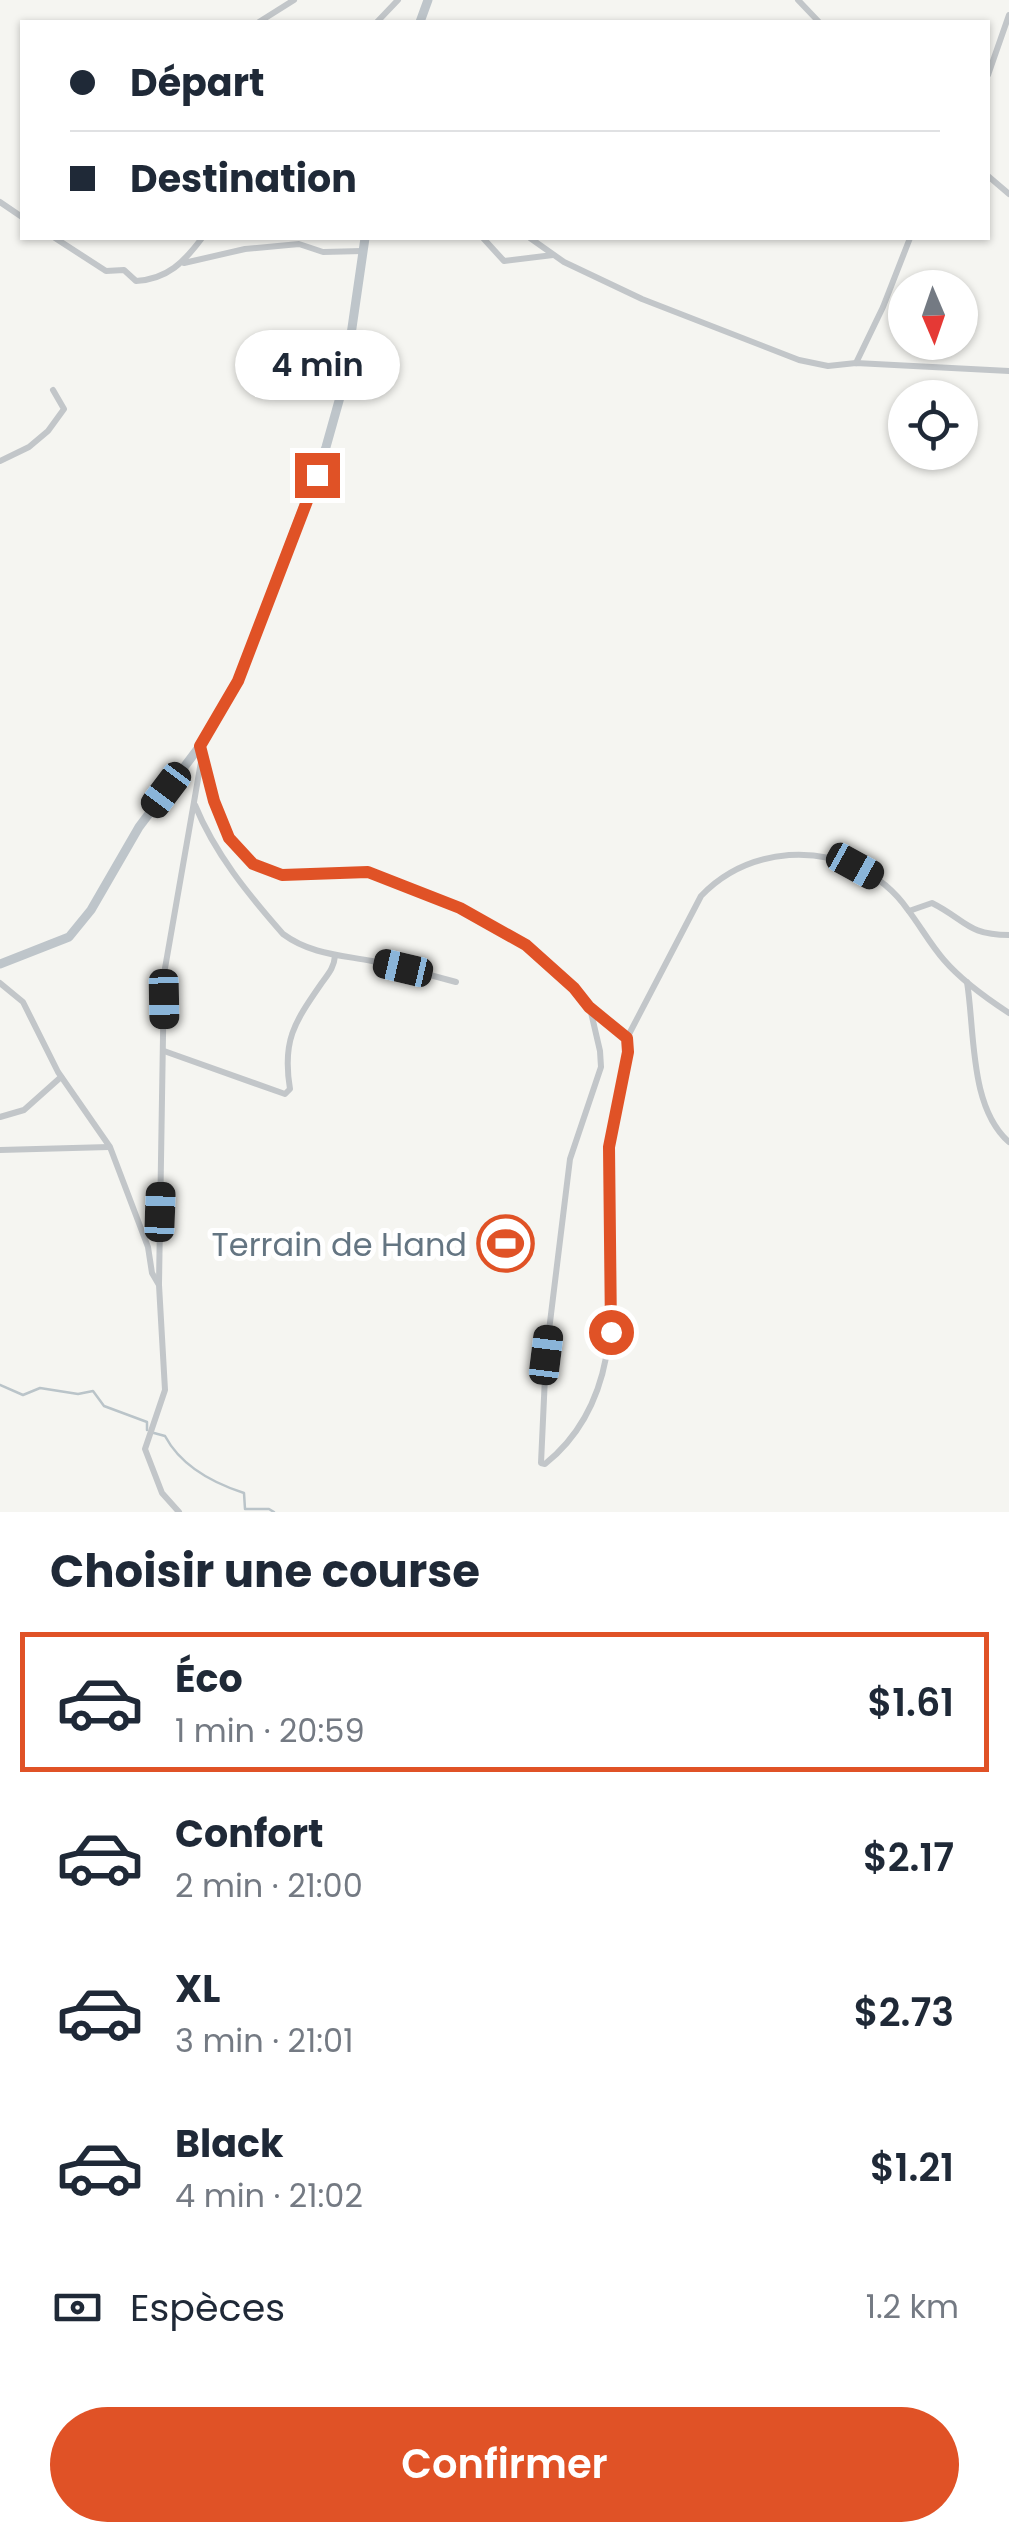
<!DOCTYPE html>
<html lang="fr">
<head>
<meta charset="utf-8">
<style>
	:root { --surface:#fff; --page:#f2f2f3; --text:#1f2937; --muted:#747a83; --line:#e0e1e3; --accent:#e05226 }
	body { margin:0; font-family:Poppins,sans-serif; background:var(--page); color:var(--text); height:100vh; display:flex; flex-direction:column; font-size:38px; white-space:nowrap }
	* { box-sizing:border-box; margin:0 }
	p { font-size:32px; color:var(--muted) }
	.icon { flex:none; width:55px; height:55px; fill:none; stroke:currentColor; stroke-width:2; stroke-linecap:round; stroke-linejoin:round }
	.map { position:relative; height:1512px; overflow:hidden }
	.side { display:flex; flex-direction:column; background:var(--surface); flex:1 }
	.side>* { flex:none }
	.hud { position:absolute; left:20px; top:20px; width:970px; height:220px; border-radius:0px; box-shadow:0 2px 8px #0004; display:grid; align-content:center; height:220px; padding:0 50px; background:var(--surface) }
	.needle { width:65px; rotate:178deg }
	.fabs { position:absolute; left:888px; top:270px; display:grid; gap:20px }
	.fabs a { display:grid; place-items:center; width:90px; height:90px; border-radius:50%; background:var(--surface); box-shadow:0 2px 8px #0004; font-size:50px }
	.end { position:absolute; width:45px; height:45px; margin:-22px; border:12px solid #e05226; background:#fff; box-shadow:0 0 0 5px #fff }
	.from { border-radius:50% }
	.bubble { position:absolute; height:70px; border-radius:35px; background:var(--surface); box-shadow:0 2px 8px #0004; font-size:32px; font-weight:600; line-height:70px; text-align:center }
	.car { position:absolute; width:30px; height:60px; margin:-30px -15px; border-radius:12px; box-shadow:0 0 8px 2px #0007; background:linear-gradient(#222 24%,#8ab4d8 0 40%,#222 0 76%,#8ab4d8 0 86%,#222 0) }
	.hud b { display:flex; align-items:center; gap:35px; height:95px; font-size:38px }
	.hud b+b { border-top:2px solid var(--line) }
	.hud i { width:25px; height:25px; background:var(--text) }
	ul { padding:0; list-style:none }
	li { display:flex; align-items:center; gap:30px; height:140px; margin:0 20px 15px; padding:0 30px; border:5px solid transparent; border-radius:0px }
	li div { flex:1 }
	li b { display:block; font-size:38px }
	li em { font-style:normal; font-weight:600 }
	li.current { border-color:var(--accent) }
	li>.icon { width:90px; height:90px; stroke-width:1.5 }
	h2 { padding:0 50px; font-size:45px; line-height:120px }
	.pay { display:flex; align-items:center; gap:25px; height:110px; padding:0 50px; font-size:38px }
	.pay p { margin-inline-start:auto }
	.cta { display:flex; gap:20px; margin-top:auto; padding:20px 50px }
	.cta a { flex:1; height:115px; border-radius:60px; background:var(--accent); color:#fff; font-size:40px; font-weight:600; line-height:115px; text-align:center }
	.map>svg:first-child { display:block }
	.lines { fill:none; stroke-linecap:round; stroke-linejoin:round }
	.stream { stroke:#bac4c9; stroke-width:2.5 }
	.minor { stroke:#c2c6c9; stroke-width:6 }
	.major { stroke:#bec5ca; stroke-width:9 }
	.route { stroke:#e05226; stroke-width:12 }
	.labels { text-anchor:middle; dominant-baseline:central; stroke-width:10; stroke-linejoin:round; paint-order:stroke }
	.poi-label { font-size:32px; fill:#647582; stroke:#fff; text-anchor:end }
</style>
</head>
<body>
<div class="map">
<svg width="1009" height="1512" viewBox="0 0 1009 1512">
	<rect width="100%" height="100%" fill="#f5f5f1"/>
	<g class="lines">
		<g class="stream">
			<polyline points="0,1385 23,1395 40,1388 78,1394 93,1391 104,1406 147,1422 147,1430"/>
			<path d="M154 1433 165 1436C181 1466 213 1483 244 1493L245 1509H269L274 1512"/>
		</g>
		<g class="minor">
			<polyline points="798,0 819,22"/>
			<polyline points="259,22 294,0"/>
			<polyline points="377,22 398,0"/>
			<polyline points="988,75 1009,15"/>
			<polyline points="988,176 1009,194"/>
			<polyline points="0,202 22,217"/>
			<path d="M55 238 106 271 124 270 136 281C168 279 184 262 202 238"/>
			<polyline points="483,238 504,261 553,255"/>
			<polyline points="530,238 564,262 642,299 799,360 828,366 856,363 1009,371"/>
			<polyline points="184,263 245,249 299,244 323,252 362,251"/>
			<polyline points="856,363 883,307 910,238"/>
			<polyline points="0,461 29,447 48,431 64,409 53,390"/>
			<path d="M201 747 214 801 229 838 253 864 282 875 368 872 460 908 527 945 574 988 589 1007 627 1038 701 896C725 871 754 858 789 855 835 852 881 871 908 910 921 927 930 944 944 960 962 981 986 998 1009 1013"/>
			<path d="M195 805C215 854 248 894 283 934 310 954 340 955 372 961 400 967 428 974 456 982"/>
			<path d="M909 911 932 903C966 920 967 935 1009 935"/>
			<path d="M967 982C975 1031 969 1107 1009 1142"/>
			<polyline points="0,983 23,1002 58,1072 110,1147 148,1247 152,1273 159,1285 165,1390 145,1449 162,1493 179,1512"/>
			<path d="M590 1008 600 1051 601 1067 570 1159 546 1355 541 1463 545 1464C640 1388 604 1256 609 1151 610 1119 621 1084 627 1052V1038"/>
			<path d="M164 1051 285 1094 290 1089C282 1041 294 1023 321 984 328 974 334 968 335 956"/>
			<polyline points="0,1117 24,1110 61,1077"/>
			<polyline points="0,1150 109,1147"/>
			<polyline points="159,1284 164,974 202,756"/>
		</g>
		<g class="major">
			<polyline points="420,22 428,0"/>
			<polyline points="0,964 69,937 91,910 139,827 200,746 238,681 326,447 344,383 365,238"/>
		</g>
	</g>
	<g class="lines">
		<polyline class="route" points="317,475 238,681 200,746 214,801 229,838 253,864 282,875 368,872 460,908 526,945 574,988 589,1007 627,1038 628,1052 609,1147 611,1332"/>
	</g>
	<defs>
		<symbol id="stadium-ring" viewBox="-11 -11 22 22"><circle r="9.5" fill="#fff" stroke="#e05226" stroke-width="1.5"/><path d="M0-5a6.5 5 0 1 0 0 10a6.5 5 0 1 0 0-10ZM-3.5-1.8h7v3.6h-7Z" fill="#e05226"/></symbol>
	</defs>
	<g fill-rule="evenodd">
		<use href="#stadium-ring" x="474" y="1212" width="63" height="63"/>
	</g>
	<g class="labels">
		<g class="poi-label">
			<text x="467" y="1244">Terrain de Hand</text>
		</g>
	</g>
</svg>
<div class="fabs">
<a><svg class="needle" viewBox="-14 -14 28 28"><path d="M0-13l5 13h-10z" fill="#e53935"/><path d="M0 13l5-13h-10z" fill="#747a83"/></svg></a>
<a><svg class="icon" aria-label="locate" viewBox="0 0 24 24"><circle cx="12" cy="12" r="6"/><path d="M12 2v4M12 18v4M2 12h4M18 12h4"/></svg></a>
</div>
<i class="end from" style="left:611px;top:1332px"></i>
<i class="end" style="left:317px;top:475px"></i>
<div class="bubble" style="left:235px;top:330px;width:165px">4 min</div>
<i class="car" style="left:166px;top:790px;rotate:217deg"></i>
<i class="car" style="left:855px;top:866px;rotate:119deg"></i>
<i class="car" style="left:403px;top:968px;rotate:283deg"></i>
<i class="car" style="left:164px;top:999px;rotate:179deg"></i>
<i class="car" style="left:160px;top:1212px;rotate:2deg"></i>
<i class="car" style="left:546px;top:1355px;rotate:7deg"></i>
<div class="hud">
<b><i class="from"></i>Départ</b>
<b><i></i>Destination</b>
</div>
</div>
<section class="side">
<h2>Choisir une course</h2>
<ul>
<li class="current"><svg class="icon" aria-label="car" viewBox="0 0 24 24"><path d="M5 17H2v-5l4-1 3-4h7l3 4 3 1v5h-3M9 17h6M6 11h13"/><circle cx="7" cy="17" r="2"/><circle cx="17" cy="17" r="2"/></svg><div><b>Éco</b><p>1 min · 20:59</p></div><em>$1.61</em></li>
<li><svg class="icon" aria-label="car" viewBox="0 0 24 24"><path d="M5 17H2v-5l4-1 3-4h7l3 4 3 1v5h-3M9 17h6M6 11h13"/><circle cx="7" cy="17" r="2"/><circle cx="17" cy="17" r="2"/></svg><div><b>Confort</b><p>2 min · 21:00</p></div><em>$2.17</em></li>
<li><svg class="icon" aria-label="car" viewBox="0 0 24 24"><path d="M5 17H2v-5l4-1 3-4h7l3 4 3 1v5h-3M9 17h6M6 11h13"/><circle cx="7" cy="17" r="2"/><circle cx="17" cy="17" r="2"/></svg><div><b>XL</b><p>3 min · 21:01</p></div><em>$2.73</em></li>
<li><svg class="icon" aria-label="car" viewBox="0 0 24 24"><path d="M5 17H2v-5l4-1 3-4h7l3 4 3 1v5h-3M9 17h6M6 11h13"/><circle cx="7" cy="17" r="2"/><circle cx="17" cy="17" r="2"/></svg><div><b>Black</b><p>4 min · 21:02</p></div><em>$1.21</em></li>
</ul>
<div class="pay"><svg class="icon" aria-label="cash" viewBox="0 0 24 24"><path d="M3 7h18v10H3z"/><circle cx="12" cy="12" r="2"/></svg>Espèces<p>1.2 km</p></div>
<div class="cta"><a>Confirmer</a></div>
</section>
</body>
</html>
